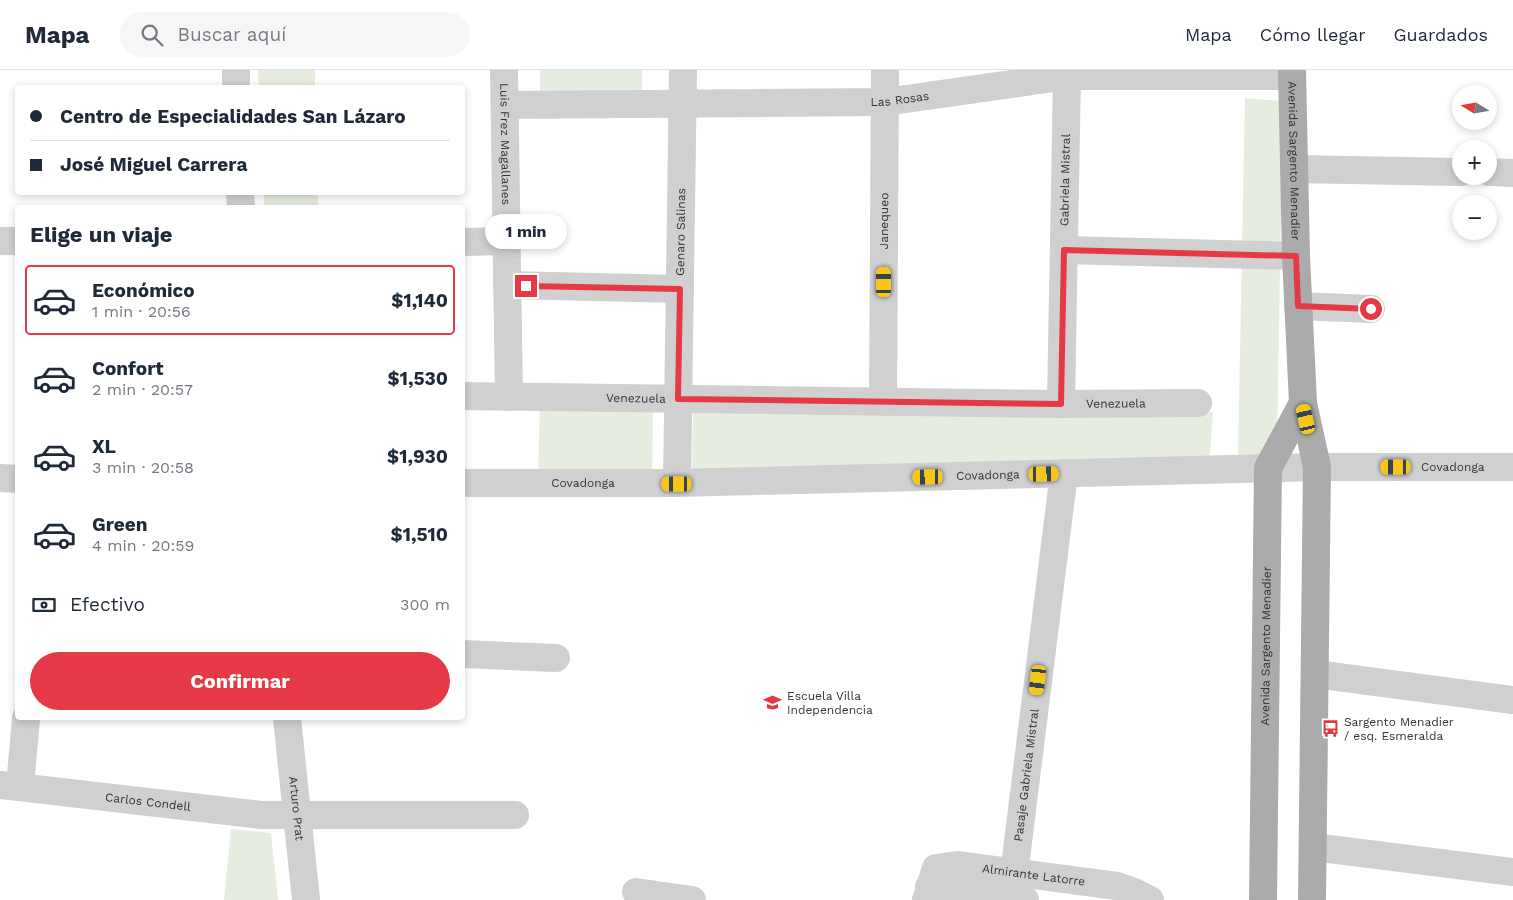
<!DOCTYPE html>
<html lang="es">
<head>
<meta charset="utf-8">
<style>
	:root { --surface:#fff; --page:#f6f6f7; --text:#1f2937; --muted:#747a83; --line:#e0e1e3; --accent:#e63946 }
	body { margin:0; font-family:"Work Sans",sans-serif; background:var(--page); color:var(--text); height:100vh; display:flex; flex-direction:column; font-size:19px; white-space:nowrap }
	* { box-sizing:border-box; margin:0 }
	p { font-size:16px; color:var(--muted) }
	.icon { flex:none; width:28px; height:28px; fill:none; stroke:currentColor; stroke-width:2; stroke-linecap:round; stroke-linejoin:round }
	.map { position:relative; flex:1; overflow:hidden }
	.sheet { position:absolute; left:15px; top:135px; width:450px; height:515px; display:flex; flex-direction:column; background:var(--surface); border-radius:5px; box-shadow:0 2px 8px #0003 }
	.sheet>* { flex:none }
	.top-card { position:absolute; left:15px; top:15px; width:450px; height:110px; border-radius:5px; box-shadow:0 2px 8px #0003; display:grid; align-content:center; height:110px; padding:0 15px; background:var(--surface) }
	.needle { width:32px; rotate:281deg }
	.buttons { position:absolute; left:1452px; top:15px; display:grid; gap:10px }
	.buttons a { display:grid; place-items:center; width:45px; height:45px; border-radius:50%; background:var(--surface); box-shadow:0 2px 8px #0003; font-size:25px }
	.end { position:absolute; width:22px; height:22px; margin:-11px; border:6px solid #e63946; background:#fff; box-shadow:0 0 0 2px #fff }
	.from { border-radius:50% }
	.bubble { position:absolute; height:35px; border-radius:18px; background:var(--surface); box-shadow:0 2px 8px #0003; font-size:16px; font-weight:700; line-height:35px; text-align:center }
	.car { position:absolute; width:15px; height:30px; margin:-15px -8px; border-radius:6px; box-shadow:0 0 4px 1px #0007; background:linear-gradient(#f5c518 24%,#345 0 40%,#f5c518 0 76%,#345 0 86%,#f5c518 0) }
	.top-card b { display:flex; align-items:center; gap:18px; height:48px; font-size:19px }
	.top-card b+b { border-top:1px solid var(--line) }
	.top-card i { width:12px; height:12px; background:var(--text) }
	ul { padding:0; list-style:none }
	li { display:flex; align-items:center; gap:15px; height:70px; margin:0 10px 8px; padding:0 5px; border:2px solid transparent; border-radius:5px }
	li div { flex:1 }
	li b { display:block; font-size:19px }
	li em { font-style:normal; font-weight:700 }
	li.active { border-color:var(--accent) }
	li>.icon { width:45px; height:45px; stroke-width:1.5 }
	h2 { padding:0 15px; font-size:22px; line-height:60px }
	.pay { display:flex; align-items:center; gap:12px; height:55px; padding:0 15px; font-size:19px }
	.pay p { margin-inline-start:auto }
	.action { display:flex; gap:10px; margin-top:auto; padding:10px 15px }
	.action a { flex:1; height:58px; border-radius:30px; background:var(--accent); color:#fff; font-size:20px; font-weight:700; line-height:58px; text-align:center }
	header { display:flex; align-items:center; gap:30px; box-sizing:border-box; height:70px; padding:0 25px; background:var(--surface); border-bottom:1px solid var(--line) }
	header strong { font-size:24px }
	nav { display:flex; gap:28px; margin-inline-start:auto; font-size:18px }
	.search { width:350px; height:45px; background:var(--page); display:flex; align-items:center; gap:12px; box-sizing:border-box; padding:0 18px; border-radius:28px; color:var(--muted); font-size:19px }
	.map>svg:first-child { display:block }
	.green { fill:#e6ecdf }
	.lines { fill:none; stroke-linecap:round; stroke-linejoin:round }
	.minor { stroke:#d0d0d0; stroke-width:28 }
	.major { stroke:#ababab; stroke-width:28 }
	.route { stroke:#e63946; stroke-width:6 }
	.labels { text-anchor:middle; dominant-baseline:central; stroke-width:5; stroke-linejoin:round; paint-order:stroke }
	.street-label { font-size:12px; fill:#333; stroke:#fff }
	.poi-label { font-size:12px; fill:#333; stroke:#fff; text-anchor:start }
</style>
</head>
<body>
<header>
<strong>Mapa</strong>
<div class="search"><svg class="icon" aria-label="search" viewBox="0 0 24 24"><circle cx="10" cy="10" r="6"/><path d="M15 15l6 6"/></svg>Buscar aquí</div>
<nav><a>Mapa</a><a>Cómo llegar</a><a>Guardados</a></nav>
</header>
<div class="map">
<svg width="1513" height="830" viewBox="0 0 1513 830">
	<rect width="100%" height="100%" fill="#fff"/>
	<g class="green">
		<polygon points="258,0 315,0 315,17 259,17"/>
		<rect x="540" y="0" width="102" height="25"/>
		<polygon points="1245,28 1283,31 1277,370 1264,385 1238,387"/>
		<rect x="264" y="123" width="54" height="14"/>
		<polygon points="540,332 653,334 652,408 538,406"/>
		<polygon points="693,336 1213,342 1208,408 1064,418 692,411"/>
		<polygon points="231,759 271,763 278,830 224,830"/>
	</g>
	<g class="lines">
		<g class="minor">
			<polyline points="236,0 236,18"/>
			<path id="s1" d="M504 0 509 327"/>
			<path id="s2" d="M505 35 885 32 1067 6H1292"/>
			<polyline points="1294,99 1461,102"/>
			<polyline points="1489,102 1513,103"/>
			<polyline points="240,122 241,138"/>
			<polyline points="0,171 18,171"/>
			<polyline points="462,172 507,171"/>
			<polyline points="1064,180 1296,186"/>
			<polyline points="507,215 680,219"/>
			<polyline points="1298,236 1371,239"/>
			<path id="s3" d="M462 326 1061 334 1198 333"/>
			<path id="s4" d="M883 332 885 0"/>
			<path id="s5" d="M1061 334 1067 6"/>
			<polyline points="0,408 18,409"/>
			<path id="s6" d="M462 413H677L1317 397H1513"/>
			<path id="s7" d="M677 413 683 0"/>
			<polyline points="462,584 556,588"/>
			<polyline points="1315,604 1513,630"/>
			<path id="s8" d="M287 648 306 830"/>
			<path id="s9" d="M0 715 261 745H515"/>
			<polyline points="20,717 26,648"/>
			<polyline points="1313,777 1513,802"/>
			<polyline points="929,817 1025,830"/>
			<polyline points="636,822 692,830"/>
			<path id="s10" d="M1011 828 1064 403"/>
			<path id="s11" d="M926 830 936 798 957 795 1117 816 1134 822 1150 830"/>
		</g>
		<g class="major">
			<path id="s12" d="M1292 0 1296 186 1303 333 1317 397 1312 830"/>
			<path id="s13" d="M1263 830 1268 398 1303 333"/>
		</g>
	</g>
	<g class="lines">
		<polyline class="route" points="526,216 680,219 678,329 1061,334 1064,180 1296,186 1298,236 1371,239"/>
	</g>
	<defs>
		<symbol id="school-bare" viewBox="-9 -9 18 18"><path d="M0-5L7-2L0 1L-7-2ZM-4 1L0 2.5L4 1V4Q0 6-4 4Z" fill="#e63946" stroke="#fff" stroke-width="2.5" paint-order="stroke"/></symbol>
		<symbol id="bus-bare" viewBox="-9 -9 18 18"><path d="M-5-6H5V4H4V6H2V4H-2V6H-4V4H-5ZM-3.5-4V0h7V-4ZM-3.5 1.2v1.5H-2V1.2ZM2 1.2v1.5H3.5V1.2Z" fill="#e63946" stroke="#fff" stroke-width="2.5" paint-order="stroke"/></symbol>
	</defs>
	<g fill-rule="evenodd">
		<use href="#school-bare" x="760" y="620" width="25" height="25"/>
		<use href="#bus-bare" x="1318" y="646" width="25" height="25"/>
	</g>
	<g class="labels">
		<g class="street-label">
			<text stroke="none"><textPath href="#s2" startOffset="395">Las Rosas</textPath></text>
			<text stroke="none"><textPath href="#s1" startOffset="74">Luis Frez Magallanes</textPath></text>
			<text stroke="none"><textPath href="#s12" startOffset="91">Avenida Sargento Menadier</textPath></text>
			<text stroke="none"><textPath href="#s5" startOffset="224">Gabriela Mistral</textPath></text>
			<text stroke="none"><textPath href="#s4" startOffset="181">Janequeo</textPath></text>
			<text stroke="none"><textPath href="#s7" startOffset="251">Genaro Salinas</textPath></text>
			<text stroke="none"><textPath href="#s3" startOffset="174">Venezuela</textPath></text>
			<text stroke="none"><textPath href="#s3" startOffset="654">Venezuela</textPath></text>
			<text stroke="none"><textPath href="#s6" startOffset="991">Covadonga</textPath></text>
			<text stroke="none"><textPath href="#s6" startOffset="526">Covadonga</textPath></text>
			<text stroke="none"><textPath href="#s6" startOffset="121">Covadonga</textPath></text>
			<text stroke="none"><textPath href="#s13" startOffset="254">Avenida Sargento Menadier</textPath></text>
			<text stroke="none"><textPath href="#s10" startOffset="124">Pasaje Gabriela Mistral</textPath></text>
			<text stroke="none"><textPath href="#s9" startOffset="149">Carlos Condell</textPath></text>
			<text stroke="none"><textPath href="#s8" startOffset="91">Arturo Prat</textPath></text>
			<text stroke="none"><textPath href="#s11" startOffset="132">Almirante Latorre</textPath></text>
		</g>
		<g class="poi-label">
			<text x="787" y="626">Escuela Villa<tspan x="787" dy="14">Independencia</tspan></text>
			<text x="1344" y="652">Sargento Menadier<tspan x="1344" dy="14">/ esq. Esmeralda</tspan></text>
		</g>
	</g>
</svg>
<div class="buttons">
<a><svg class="needle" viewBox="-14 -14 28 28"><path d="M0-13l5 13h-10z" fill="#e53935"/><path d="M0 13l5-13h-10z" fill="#747a83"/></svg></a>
<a>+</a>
<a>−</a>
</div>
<i class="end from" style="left:1371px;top:239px"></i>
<i class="end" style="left:526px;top:216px"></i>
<div class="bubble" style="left:485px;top:144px;width:82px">1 min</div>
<i class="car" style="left:884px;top:212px;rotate:0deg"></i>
<i class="car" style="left:1306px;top:349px;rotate:347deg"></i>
<i class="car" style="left:1396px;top:397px;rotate:270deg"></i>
<i class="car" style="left:1044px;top:404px;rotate:89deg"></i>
<i class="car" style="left:928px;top:407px;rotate:269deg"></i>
<i class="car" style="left:677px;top:414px;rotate:270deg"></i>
<i class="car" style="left:1038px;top:610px;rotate:187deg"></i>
<div class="top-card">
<b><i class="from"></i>Centro de Especialidades San Lázaro</b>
<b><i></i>José Miguel Carrera</b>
</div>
<section class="sheet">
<h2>Elige un viaje</h2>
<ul>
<li class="active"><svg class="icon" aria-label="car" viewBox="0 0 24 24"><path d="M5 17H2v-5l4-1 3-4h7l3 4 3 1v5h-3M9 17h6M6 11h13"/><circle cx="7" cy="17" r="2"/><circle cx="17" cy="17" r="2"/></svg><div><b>Económico</b><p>1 min · 20:56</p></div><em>$1,140</em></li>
<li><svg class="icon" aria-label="car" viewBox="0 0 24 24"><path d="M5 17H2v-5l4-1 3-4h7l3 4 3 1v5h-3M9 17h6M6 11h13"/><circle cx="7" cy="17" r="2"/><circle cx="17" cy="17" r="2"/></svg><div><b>Confort</b><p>2 min · 20:57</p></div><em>$1,530</em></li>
<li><svg class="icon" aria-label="car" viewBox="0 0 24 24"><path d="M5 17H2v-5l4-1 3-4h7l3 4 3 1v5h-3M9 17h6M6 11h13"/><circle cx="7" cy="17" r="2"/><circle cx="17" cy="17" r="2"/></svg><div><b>XL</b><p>3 min · 20:58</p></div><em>$1,930</em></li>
<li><svg class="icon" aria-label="car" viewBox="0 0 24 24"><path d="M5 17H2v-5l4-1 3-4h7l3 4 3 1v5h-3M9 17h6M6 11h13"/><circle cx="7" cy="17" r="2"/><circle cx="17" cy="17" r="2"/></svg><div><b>Green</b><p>4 min · 20:59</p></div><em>$1,510</em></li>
</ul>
<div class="pay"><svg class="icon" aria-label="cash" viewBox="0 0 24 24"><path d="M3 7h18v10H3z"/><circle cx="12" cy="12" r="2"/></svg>Efectivo<p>300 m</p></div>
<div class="action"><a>Confirmar</a></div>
</section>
</div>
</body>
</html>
